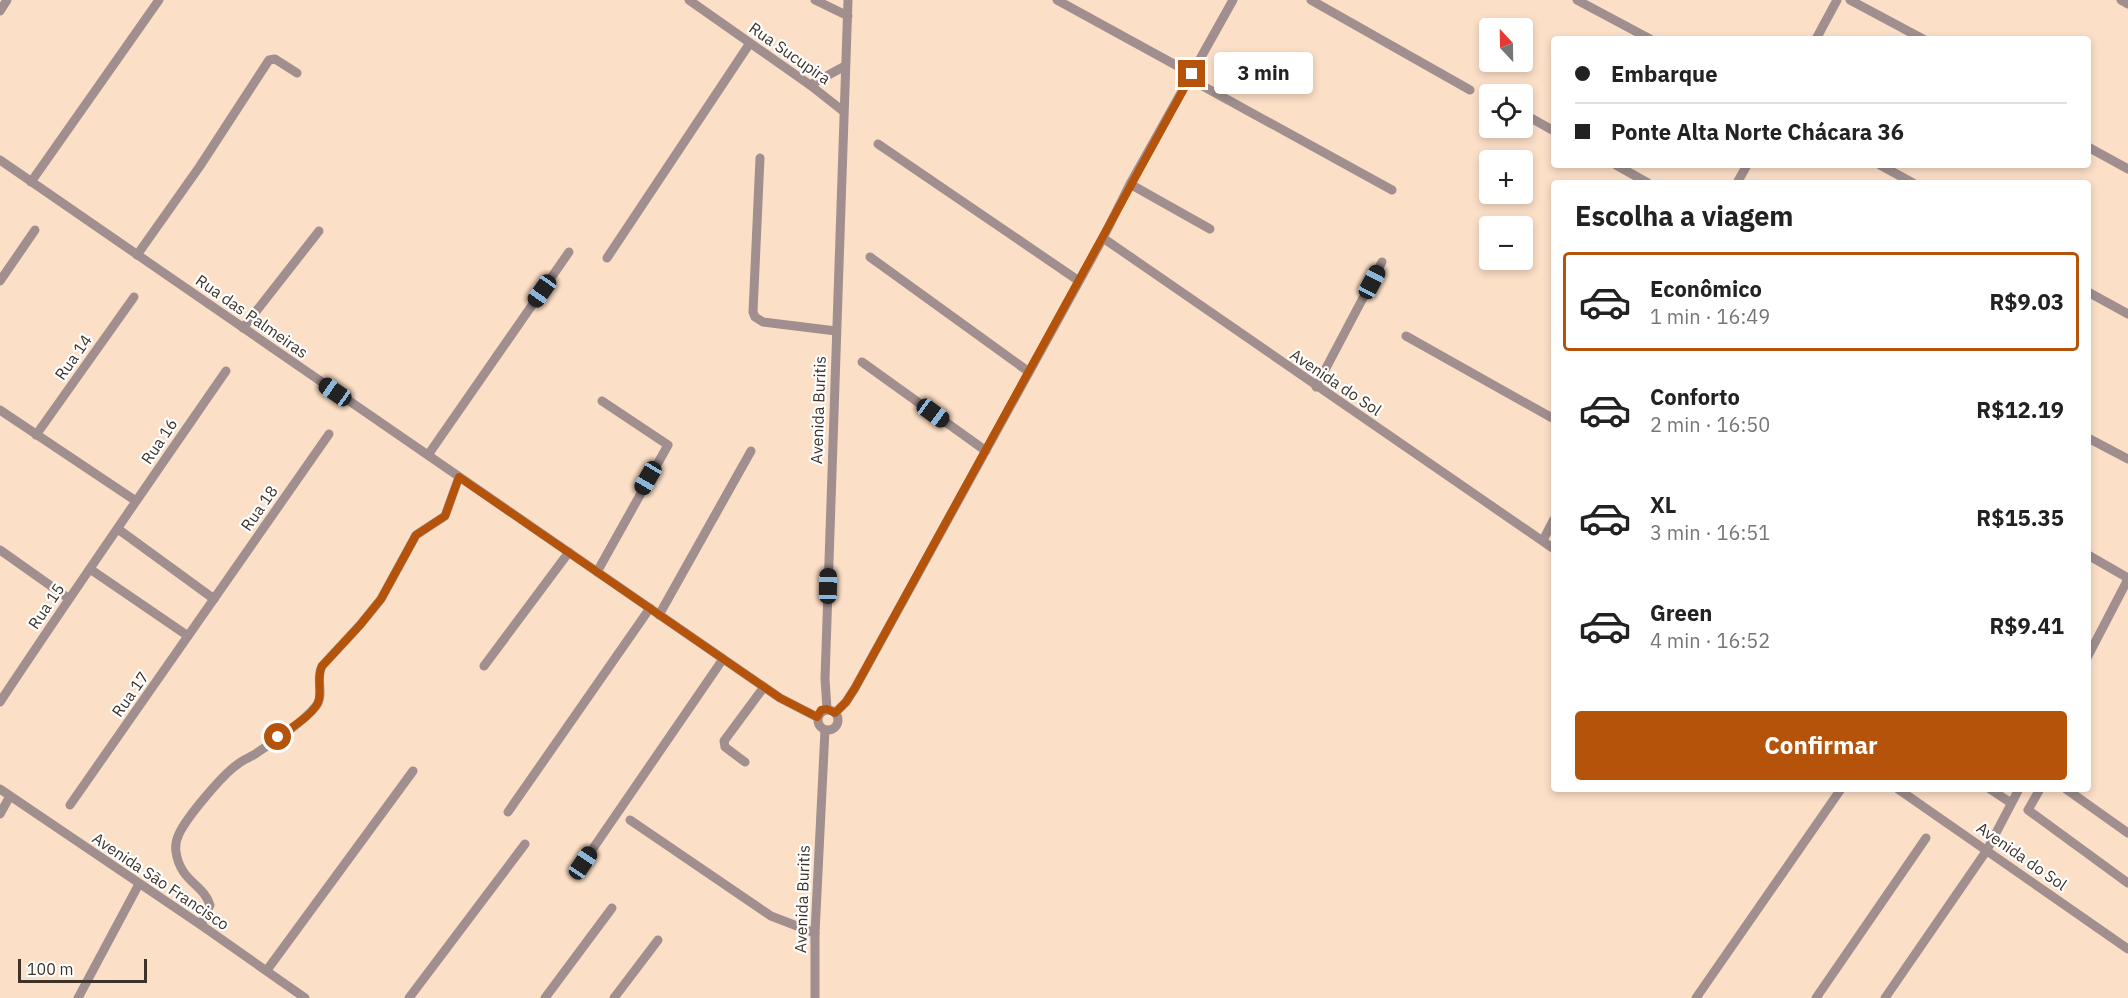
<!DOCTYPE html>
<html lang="pt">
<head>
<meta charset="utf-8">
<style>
	:root { --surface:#fff; --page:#f2f2f2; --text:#222; --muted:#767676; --line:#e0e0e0; --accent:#b45309 }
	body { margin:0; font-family:"IBM Plex Sans",sans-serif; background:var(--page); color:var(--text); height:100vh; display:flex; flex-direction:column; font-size:22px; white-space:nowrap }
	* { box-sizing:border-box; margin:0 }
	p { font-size:20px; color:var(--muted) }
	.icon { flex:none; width:33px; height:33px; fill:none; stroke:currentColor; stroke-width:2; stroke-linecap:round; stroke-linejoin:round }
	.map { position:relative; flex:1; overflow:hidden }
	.sheet { position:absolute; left:1551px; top:180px; width:540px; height:612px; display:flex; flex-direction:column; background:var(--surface); border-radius:6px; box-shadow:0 3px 9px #0003 }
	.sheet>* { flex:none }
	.top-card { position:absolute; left:1551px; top:36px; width:540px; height:132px; border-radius:6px; box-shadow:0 3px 9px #0003; display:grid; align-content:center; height:132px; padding:0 24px; background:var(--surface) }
	.needle { width:39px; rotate:338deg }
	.buttons { position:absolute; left:1479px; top:18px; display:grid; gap:12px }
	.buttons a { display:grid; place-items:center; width:54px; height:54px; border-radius:6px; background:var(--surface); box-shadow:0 3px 9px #0003; font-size:30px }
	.scale { position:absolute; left:18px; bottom:15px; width:129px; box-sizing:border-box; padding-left:6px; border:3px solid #3e3329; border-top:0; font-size:16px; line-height:21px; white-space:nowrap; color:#3e3329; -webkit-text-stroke:4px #fff; paint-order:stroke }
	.end { position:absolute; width:27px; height:27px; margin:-14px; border:8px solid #b45309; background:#fff; box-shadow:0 0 0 3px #fff }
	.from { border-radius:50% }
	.bubble { position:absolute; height:42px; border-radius:6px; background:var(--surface); box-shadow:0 3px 9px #0003; font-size:20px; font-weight:800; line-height:42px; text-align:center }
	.car { position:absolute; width:18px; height:36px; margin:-18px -9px; border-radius:8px; box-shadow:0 0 4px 2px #0007; background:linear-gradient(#222 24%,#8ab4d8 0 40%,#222 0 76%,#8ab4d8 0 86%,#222 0) }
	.top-card b { display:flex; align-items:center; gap:21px; height:57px; font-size:22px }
	.top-card b+b { border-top:2px solid var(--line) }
	.top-card i { width:15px; height:15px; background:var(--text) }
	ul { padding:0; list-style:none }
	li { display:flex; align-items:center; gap:18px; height:99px; margin:0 12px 9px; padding:0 12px; border:3px solid transparent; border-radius:6px }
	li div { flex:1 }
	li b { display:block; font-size:22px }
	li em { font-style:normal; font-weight:800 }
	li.on { border-color:var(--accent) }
	li>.icon { width:54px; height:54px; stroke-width:1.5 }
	h2 { padding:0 24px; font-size:27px; line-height:72px }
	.action { display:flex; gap:12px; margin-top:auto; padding:12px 24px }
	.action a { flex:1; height:69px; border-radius:6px; background:var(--accent); color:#fff; font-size:24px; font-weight:800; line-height:69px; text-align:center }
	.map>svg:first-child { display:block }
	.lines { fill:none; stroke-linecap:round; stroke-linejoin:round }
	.minor { stroke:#a08f8e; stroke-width:9 }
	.route { stroke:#b45309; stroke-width:8 }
	.labels { text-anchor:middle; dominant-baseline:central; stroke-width:4.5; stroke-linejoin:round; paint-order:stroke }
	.street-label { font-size:16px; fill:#3e3329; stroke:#fff }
</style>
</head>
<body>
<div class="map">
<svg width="2128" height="998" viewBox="0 0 2128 998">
	<rect width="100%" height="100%" fill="#fcdfc7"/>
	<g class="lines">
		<g class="minor">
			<polyline points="689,0 810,85 843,111"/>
			<polyline points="815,0 848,16"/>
			<polyline points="1057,0 1192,74"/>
			<polyline points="1311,0 1470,90"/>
			<polyline points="1577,0 1650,39"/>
			<polyline points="1850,0 1923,39"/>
			<polyline points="2121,0 2128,4"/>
			<polyline points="0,11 7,0"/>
			<polyline points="1816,39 1837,0"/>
			<polyline points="1190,79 1392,190"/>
			<polyline points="810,85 845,66"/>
			<polyline points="1522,113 1554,131"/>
			<polyline points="878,144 1079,281"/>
			<polyline points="2088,147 2128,169"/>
			<polyline points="760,158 753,312 755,317 763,322 836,331"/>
			<polyline points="0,160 780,698 817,717"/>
			<polyline points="1616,165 1648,183"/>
			<polyline points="1880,165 1913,183"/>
			<polyline points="31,182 159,0"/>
			<polyline points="1737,183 1747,165"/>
			<polyline points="1130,184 1210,229"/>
			<polyline points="1103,238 1554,549"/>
			<polyline points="137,255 200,166 269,60 275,59 297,73"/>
			<polyline points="870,257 1029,372"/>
			<polyline points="607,258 750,43"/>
			<polyline points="0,281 35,230"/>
			<polyline points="2088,292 2128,314"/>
			<polyline points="243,328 319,231"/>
			<polyline points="1406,336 1554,419"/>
			<polyline points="862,362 986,451"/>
			<polyline points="1316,387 1382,262"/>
			<polyline points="0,410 136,501"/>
			<polyline points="36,435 134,297"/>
			<polyline points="2088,438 2128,459"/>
			<polyline points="428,455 569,252"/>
			<polyline points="118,529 214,599"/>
			<polyline points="1543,540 1554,519"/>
			<polyline points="0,550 68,598"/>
			<polyline points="2088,555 2128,578"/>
			<polyline points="90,569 188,636"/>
			<polyline points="597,572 668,445 602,401"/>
			<polyline points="659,615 751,451"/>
			<polyline points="2088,656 2128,579"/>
			<polyline points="484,666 569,552"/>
			<path d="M0 702C74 590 150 481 226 371"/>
			<polyline points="827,709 825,679 848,0"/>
			<circle cx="828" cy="720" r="10"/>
			<polyline points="835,713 846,702 855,688 1103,238 1130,184 1233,0"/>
			<polyline points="745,762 725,747 724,741 764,687"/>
			<polyline points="0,789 201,925 305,998"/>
			<polyline points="1898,789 2128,949"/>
			<polyline points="1990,789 2011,803"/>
			<polyline points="2040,789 2028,810 2128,883"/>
			<polyline points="2066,789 2128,833"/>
			<polyline points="70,805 329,434"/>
			<polyline points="508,812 650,608"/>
			<polyline points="0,814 10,796"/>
			<polyline points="630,820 771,916 815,933"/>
			<polyline points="583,863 723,659"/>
			<path d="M201 925 210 905C204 885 180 881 176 852 175 845 176 840 179 834 186 818 223 774 238 764 244 759 252 757 258 752 274 742 304 721 316 706 325 695 315 679 322 666L360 625 381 599 416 535 445 516 459 477"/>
			<polyline points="267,970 413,771"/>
			<polyline points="78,998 139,884"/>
			<polyline points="409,998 525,844"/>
			<polyline points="545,998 612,908"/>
			<polyline points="614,998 658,940"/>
			<polyline points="815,998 815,933 825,730"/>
			<polyline points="1696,998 1841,789"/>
			<polyline points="1816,998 1926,838"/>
			<polyline points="1885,998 1987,850 2019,789"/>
		</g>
	</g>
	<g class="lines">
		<path class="route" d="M278 737C289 729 317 713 319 699 321 688 317 677 322 666L360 625 381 599 416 535 445 516 459 477 780 698 817 717 821 710 827 709 835 713 846 702 855 688 1192 74"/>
	</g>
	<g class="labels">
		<g class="street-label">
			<text transform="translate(790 53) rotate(35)">Rua Sucupira</text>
			<text transform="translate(252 316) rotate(35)">Rua das Palmeiras</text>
			<text transform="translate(73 357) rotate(-55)">Rua 14</text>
			<text transform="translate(1336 382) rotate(34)">Avenida do Sol</text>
			<text transform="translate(818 410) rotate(-88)">Avenida Buritis</text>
			<text transform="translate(159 441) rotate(-56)">Rua 16</text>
			<text transform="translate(259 508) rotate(-55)">Rua 18</text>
			<text transform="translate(46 606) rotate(-56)">Rua 15</text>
			<text transform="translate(130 694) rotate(-55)">Rua 17</text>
			<text transform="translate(2022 856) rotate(35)">Avenida do Sol</text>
			<text transform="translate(161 881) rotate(34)">Avenida São Francisco</text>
			<text transform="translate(802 899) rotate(-88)">Avenida Buritis</text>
		</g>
	</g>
</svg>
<div class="buttons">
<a><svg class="needle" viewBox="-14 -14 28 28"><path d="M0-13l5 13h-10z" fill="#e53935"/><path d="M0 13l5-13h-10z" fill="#767676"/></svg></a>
<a><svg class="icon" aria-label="locate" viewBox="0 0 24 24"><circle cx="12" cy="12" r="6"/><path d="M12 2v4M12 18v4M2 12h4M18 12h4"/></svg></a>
<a>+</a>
<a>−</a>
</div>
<div class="scale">100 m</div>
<i class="end from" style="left:278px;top:737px"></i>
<i class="end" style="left:1192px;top:74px"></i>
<div class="bubble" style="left:1214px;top:52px;width:99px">3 min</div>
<i class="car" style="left:1372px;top:282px;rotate:28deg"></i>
<i class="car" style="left:542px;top:291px;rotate:215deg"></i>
<i class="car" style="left:335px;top:392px;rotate:305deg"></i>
<i class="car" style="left:933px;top:413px;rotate:126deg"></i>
<i class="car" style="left:648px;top:478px;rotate:210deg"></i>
<i class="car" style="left:828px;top:586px;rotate:1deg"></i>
<i class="car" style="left:583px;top:863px;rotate:34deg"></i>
<div class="top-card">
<b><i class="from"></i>Embarque</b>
<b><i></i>Ponte Alta Norte Chácara 36</b>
</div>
<section class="sheet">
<h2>Escolha a viagem</h2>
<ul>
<li class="on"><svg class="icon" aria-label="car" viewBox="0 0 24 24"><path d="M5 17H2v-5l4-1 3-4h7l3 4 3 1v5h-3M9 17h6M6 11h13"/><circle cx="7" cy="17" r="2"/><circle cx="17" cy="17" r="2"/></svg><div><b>Econômico</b><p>1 min · 16:49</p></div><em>R$9.03</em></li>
<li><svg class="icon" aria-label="car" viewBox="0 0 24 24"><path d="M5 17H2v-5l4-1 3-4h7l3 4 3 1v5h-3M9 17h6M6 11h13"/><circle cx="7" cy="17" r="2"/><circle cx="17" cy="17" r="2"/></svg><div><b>Conforto</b><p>2 min · 16:50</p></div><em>R$12.19</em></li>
<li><svg class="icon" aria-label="car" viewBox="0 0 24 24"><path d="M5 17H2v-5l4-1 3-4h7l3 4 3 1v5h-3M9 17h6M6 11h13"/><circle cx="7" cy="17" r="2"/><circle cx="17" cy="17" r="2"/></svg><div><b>XL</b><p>3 min · 16:51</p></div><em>R$15.35</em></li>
<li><svg class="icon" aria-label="car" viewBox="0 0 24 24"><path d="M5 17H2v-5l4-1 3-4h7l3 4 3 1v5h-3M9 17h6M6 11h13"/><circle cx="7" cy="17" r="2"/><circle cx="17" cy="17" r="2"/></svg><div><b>Green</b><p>4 min · 16:52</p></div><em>R$9.41</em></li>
</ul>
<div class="action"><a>Confirmar</a></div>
</section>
</div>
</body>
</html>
